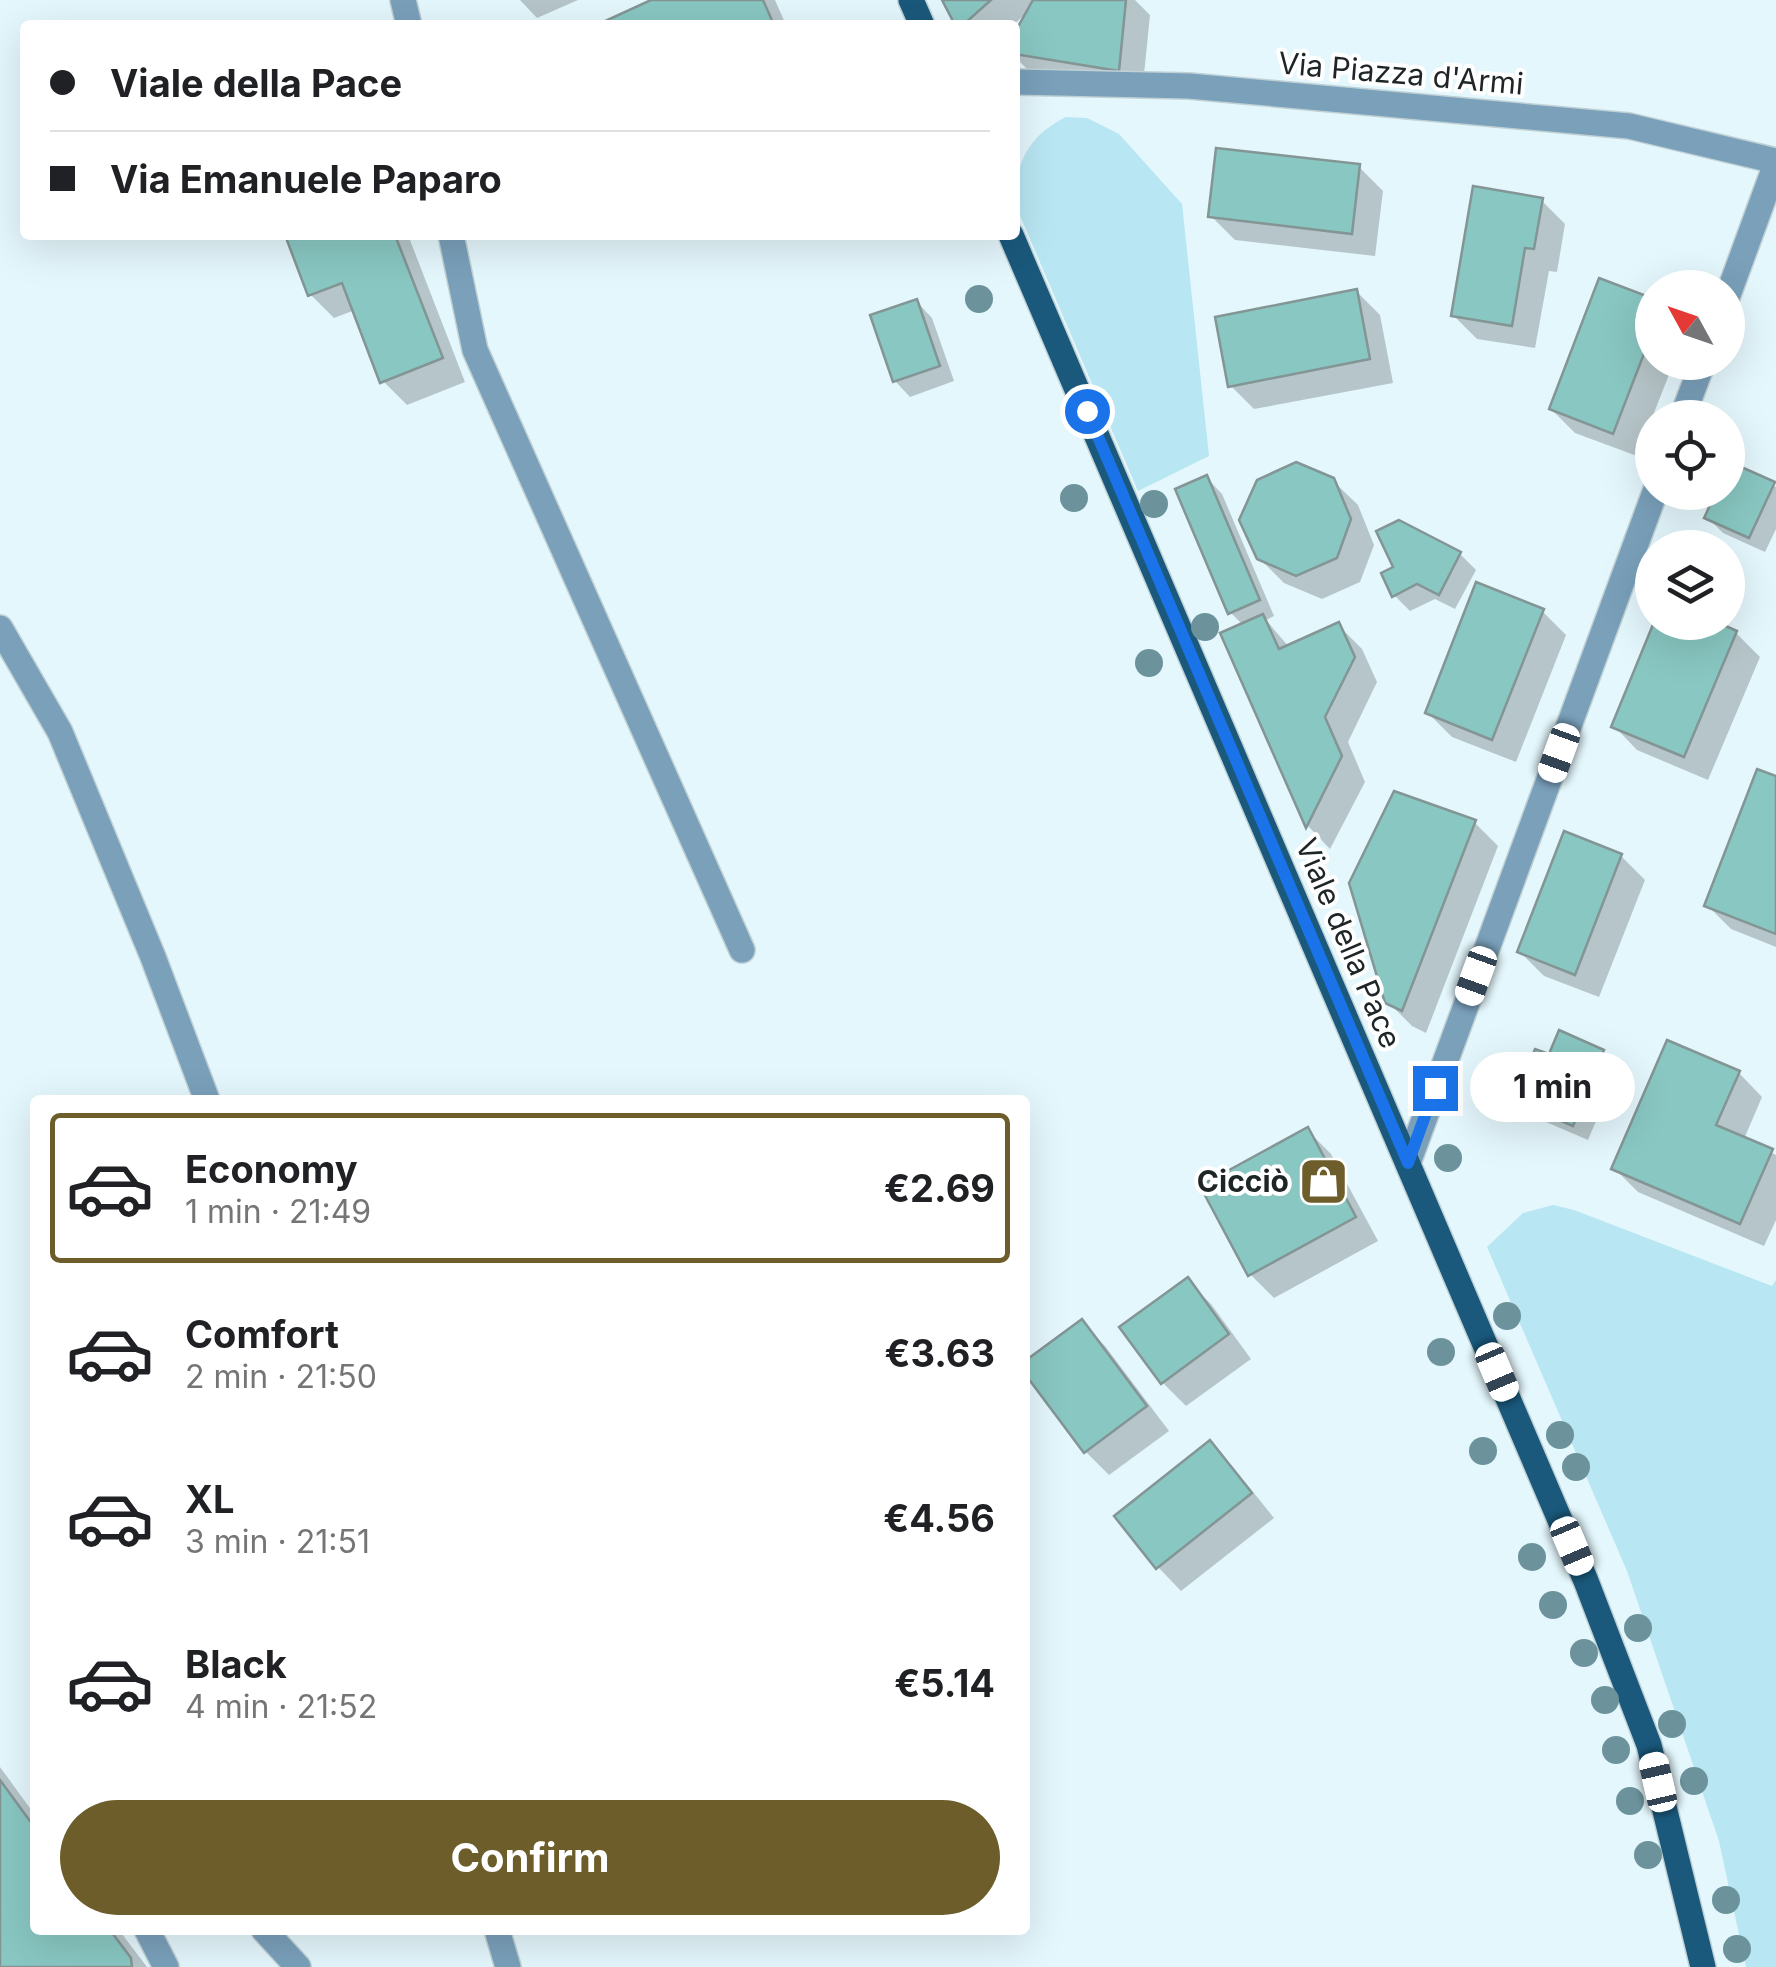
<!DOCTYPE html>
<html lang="en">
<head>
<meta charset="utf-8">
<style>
	:root { --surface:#fff; --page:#f6f6f6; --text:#202124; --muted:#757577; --line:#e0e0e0; --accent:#6c5d2a }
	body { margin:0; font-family:Inter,sans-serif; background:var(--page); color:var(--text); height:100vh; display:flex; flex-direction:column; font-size:38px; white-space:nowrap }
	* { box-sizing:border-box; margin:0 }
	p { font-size:32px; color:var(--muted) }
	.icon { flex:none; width:55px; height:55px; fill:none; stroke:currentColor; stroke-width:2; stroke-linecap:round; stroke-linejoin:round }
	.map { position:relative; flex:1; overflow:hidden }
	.panel { position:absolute; left:30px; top:1095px; width:1000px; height:840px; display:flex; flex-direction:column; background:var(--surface); border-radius:10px; box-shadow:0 10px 40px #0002 }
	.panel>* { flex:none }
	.top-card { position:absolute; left:20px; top:20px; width:1000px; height:220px; border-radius:10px; box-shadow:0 10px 40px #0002; display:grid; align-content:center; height:220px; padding:0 30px; background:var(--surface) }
	.needle { width:65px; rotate:310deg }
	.controls { position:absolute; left:1635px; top:270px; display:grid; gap:20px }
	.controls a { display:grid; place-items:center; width:110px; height:110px; border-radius:50%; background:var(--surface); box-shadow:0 10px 40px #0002; font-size:50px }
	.end { position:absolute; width:45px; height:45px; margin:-22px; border:12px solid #1a73e8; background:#fff; box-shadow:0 0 0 5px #fff }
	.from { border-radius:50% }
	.bubble { position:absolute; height:70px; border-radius:35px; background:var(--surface); box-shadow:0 10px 40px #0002; font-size:32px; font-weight:700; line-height:70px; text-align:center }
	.car { position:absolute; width:30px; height:60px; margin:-30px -15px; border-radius:12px; box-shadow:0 0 8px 2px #0007; background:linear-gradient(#fff 24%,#345 0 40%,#fff 0 76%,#345 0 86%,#fff 0) }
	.top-card b { display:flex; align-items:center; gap:35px; height:95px; font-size:38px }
	.top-card b+b { border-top:2px solid var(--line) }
	.top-card i { width:25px; height:25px; background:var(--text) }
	ul { padding:18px 0 0; list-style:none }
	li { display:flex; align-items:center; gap:30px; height:150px; margin:0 20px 15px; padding:0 10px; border:5px solid transparent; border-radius:10px }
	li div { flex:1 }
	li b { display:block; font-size:38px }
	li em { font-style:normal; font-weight:700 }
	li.active { border-color:var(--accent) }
	li>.icon { width:90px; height:90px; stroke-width:1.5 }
	.action { display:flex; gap:20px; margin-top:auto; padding:20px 30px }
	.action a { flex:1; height:115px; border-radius:60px; background:var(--accent); color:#fff; font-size:40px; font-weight:700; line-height:115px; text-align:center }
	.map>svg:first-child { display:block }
	.green { fill:#b8e6f2 }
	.shadow { fill:#0003 }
	.building { fill:#89c7c2; stroke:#839594; stroke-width:2.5 }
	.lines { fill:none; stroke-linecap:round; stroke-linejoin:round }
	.minor-casing { stroke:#c0d1d6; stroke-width:28 }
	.major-casing { stroke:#c0d1d6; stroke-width:28 }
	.minor { stroke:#7aa0ba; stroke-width:25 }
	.major { stroke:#1a597c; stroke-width:25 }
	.tree { fill:#6c939b }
	.route { stroke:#1a73e8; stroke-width:12 }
	.labels { text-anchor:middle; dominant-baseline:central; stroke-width:8; stroke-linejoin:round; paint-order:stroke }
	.street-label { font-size:30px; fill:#1e2527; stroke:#fff }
	.poi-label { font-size:30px; font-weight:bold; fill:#1e2527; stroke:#fff; text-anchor:end }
</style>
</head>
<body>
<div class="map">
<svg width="1776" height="1967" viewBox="0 0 1776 1967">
	<rect width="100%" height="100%" fill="#e4f7fc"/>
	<g class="green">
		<path d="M1066 117 1087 118 1119 134 1182 204 1209 456 1138 491 1015 204C1015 163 1028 136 1066 117Z"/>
		<polygon points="1553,1205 1574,1210 1772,1286 1776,1280 1776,1967 1746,1967 1719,1841 1627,1571 1487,1247 1523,1213"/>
	</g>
	<g class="shadow">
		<polygon points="520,0 578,0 537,18"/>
		<polygon points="657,0 775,0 786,25 609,25"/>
		<polygon points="945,0 1135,0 1150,15 1142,94 1034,76 1015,57 1015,37 1029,11 1013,25 958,25"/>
		<polygon points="1359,167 1383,191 1375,256 1235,240 1211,216"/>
		<polygon points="1541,200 1565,224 1557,272 1549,271 1535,348 1477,339 1453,315"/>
		<polygon points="287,235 408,235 465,382 407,405 383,381 355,310 334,318 310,294"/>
		<polygon points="1601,281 1652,301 1652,362 1674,362 1637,456 1575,433 1551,409"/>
		<polygon points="1356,291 1380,315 1393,383 1254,409 1230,385"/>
		<polygon points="917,302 932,318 954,381 910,397 895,381"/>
		<polygon points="1731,465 1776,487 1776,529 1765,552 1723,533 1707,517 1728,492 1728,473"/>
		<polygon points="1207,478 1222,494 1274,616 1266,620 1289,647 1338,625 1362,649 1377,682 1348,742 1365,782 1330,849 1308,826 1223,634 1243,625 1230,612"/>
		<polygon points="1333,481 1358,505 1374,545 1360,582 1322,599 1284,583 1259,558"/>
		<polygon points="1399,523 1460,554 1476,570 1455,609 1435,599 1410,611 1394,595"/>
		<polygon points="1542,611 1566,635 1516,762 1452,737 1428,713"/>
		<polygon points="1736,633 1760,657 1708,780 1637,750 1614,726"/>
		<polygon points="1776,779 1776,947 1731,929 1707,905"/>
		<polygon points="1474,822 1498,846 1426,1033 1412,1026 1387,1001"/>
		<polygon points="1621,856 1645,880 1599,997 1544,976 1520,952"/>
		<polygon points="1603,1052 1619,1067 1588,1140 1532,1116 1516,1100 1550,1058"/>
		<polygon points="1739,1073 1762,1097 1744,1139 1776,1155 1776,1220 1764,1246 1638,1192 1614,1168"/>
		<polygon points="1307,1130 1331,1154 1378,1241 1274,1298 1250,1274"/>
		<polygon points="1187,1281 1211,1304 1251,1359 1186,1406 1163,1383"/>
		<polygon points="1081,1322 1105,1346 1169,1431 1109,1475 1085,1451 1025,1370 1025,1364"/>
		<polygon points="1210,1443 1233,1467 1274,1518 1181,1591 1158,1567"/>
		<polygon points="0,1767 35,1815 35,1930 119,1930 147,1967 0,1967"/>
	</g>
	<g class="building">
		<polygon points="651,0 763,0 774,25 607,25 605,21"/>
		<polygon points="942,0 991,0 963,25 955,25"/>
		<polygon points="1033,0 1126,0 1119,71 1015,54 1015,32"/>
		<polygon points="1216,148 1360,164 1352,234 1208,217"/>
		<polygon points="1473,186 1543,198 1534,249 1525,248 1512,326 1451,316"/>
		<polygon points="285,235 395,235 443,358 380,383 342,283 308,296"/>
		<polygon points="1599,278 1652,298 1652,333 1613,434 1549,409"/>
		<polygon points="1357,289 1370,359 1228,387 1215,317"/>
		<polygon points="917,299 940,366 893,382 870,315"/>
		<polygon points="1296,462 1334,478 1351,519 1337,558 1296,576 1257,559 1239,520 1257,480"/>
		<polygon points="1730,462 1775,482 1749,538 1704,518 1716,492 1728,492"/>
		<polygon points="1207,475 1260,600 1228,614 1175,489"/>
		<polygon points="1399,520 1461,552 1439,595 1417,584 1392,597 1381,573 1393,567 1376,531"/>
		<polygon points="1476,582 1544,609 1492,740 1425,713"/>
		<polygon points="1263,614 1279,649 1339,622 1355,657 1325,717 1342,756 1306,828 1220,633"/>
		<polygon points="1654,622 1717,622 1737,631 1684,757 1611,727"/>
		<polygon points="1757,769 1776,776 1776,934 1704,906"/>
		<polygon points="1394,791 1476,820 1402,1011 1385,1003 1349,883"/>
		<polygon points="1564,831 1622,854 1575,975 1517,952"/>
		<polygon points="1559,1030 1604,1050 1573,1126 1514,1101 1535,1049 1549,1054"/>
		<polygon points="1667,1040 1740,1071 1716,1125 1773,1149 1740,1224 1611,1169"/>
		<polygon points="1308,1127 1356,1217 1248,1276 1200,1186"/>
		<polygon points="1188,1277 1229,1334 1161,1384 1119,1327"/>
		<polygon points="1082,1319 1147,1406 1084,1453 1025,1374 1025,1361"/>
		<polygon points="1210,1440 1252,1493 1156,1569 1114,1516"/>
		<polygon points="0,1780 35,1828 35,1930 110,1930 131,1958 132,1967 0,1967"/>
	</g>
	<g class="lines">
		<defs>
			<g id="minor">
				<polyline points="403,0 409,25"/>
				<polyline points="1015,82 1189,86 1629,126 1776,161"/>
				<polyline points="451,235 475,350 742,950"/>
				<polyline points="1728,295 1776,164"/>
				<polyline points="1682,418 1703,362"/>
				<polyline points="0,628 60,732 153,957 207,1100"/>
				<polyline points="1408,1163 1655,492"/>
				<polyline points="147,1930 166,1967"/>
				<polyline points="264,1930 298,1967"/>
				<polyline points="497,1930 508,1967"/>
			</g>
			<g id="major">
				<polyline points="911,0 922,25"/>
				<polyline points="1011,235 1586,1581 1649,1745 1703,1967"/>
			</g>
		</defs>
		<use href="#minor" class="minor-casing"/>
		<use href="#major" class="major-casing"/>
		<use href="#minor" class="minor"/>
		<use href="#major" class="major"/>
	</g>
	<g class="tree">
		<circle cx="979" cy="299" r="14"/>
		<circle cx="1074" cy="498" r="14"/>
		<circle cx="1154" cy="504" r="14"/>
		<circle cx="1205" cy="627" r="14"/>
		<circle cx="1149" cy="663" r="14"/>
		<circle cx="1448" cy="1158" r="14"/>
		<circle cx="1507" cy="1316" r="14"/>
		<circle cx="1441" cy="1352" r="14"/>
		<circle cx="1560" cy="1435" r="14"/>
		<circle cx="1483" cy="1451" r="14"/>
		<circle cx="1576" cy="1467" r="14"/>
		<circle cx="1532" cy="1557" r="14"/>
		<circle cx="1553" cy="1605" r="14"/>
		<circle cx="1638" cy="1628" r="14"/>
		<circle cx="1584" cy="1653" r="14"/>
		<circle cx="1605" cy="1700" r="14"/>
		<circle cx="1672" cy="1724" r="14"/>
		<circle cx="1616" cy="1750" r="14"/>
		<circle cx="1694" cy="1781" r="14"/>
		<circle cx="1630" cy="1801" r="14"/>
		<circle cx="1648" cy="1855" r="14"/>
		<circle cx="1726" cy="1900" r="14"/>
		<circle cx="1737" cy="1949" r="14"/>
	</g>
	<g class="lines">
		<polyline class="route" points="1087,411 1408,1163 1435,1088"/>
	</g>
	<defs>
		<symbol id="shop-square" viewBox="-11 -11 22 22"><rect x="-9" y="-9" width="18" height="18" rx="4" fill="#6c5d2a" stroke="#fff"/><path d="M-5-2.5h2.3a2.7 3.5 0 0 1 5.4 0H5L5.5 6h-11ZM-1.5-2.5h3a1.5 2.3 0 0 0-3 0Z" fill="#fff"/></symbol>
	</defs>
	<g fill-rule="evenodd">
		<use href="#shop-square" x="1296" y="1154" width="55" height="55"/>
	</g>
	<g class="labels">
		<g class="street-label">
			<text transform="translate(1401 73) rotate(5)">Via Piazza d'Armi</text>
			<text transform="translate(1349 943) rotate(67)">Viale della Pace</text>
		</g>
		<g class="poi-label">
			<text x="1289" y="1181">Cicciò</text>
		</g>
	</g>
</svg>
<div class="controls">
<a><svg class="needle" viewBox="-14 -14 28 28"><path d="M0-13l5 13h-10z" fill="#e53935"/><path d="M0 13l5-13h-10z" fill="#757577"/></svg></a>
<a><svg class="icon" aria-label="locate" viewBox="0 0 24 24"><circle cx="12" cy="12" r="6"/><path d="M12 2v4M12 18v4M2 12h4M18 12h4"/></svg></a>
<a><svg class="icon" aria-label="layers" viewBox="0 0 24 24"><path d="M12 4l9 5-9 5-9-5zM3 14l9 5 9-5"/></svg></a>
</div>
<i class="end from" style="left:1087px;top:411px"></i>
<i class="end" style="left:1435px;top:1088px"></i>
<div class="bubble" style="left:1470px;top:1052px;width:165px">1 min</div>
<i class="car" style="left:1559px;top:753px;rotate:200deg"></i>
<i class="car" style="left:1476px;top:976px;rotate:200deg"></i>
<i class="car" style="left:1497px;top:1372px;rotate:157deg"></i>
<i class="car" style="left:1572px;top:1546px;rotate:157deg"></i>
<i class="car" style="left:1658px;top:1782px;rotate:347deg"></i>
<div class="top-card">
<b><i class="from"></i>Viale della Pace</b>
<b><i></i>Via Emanuele Paparo</b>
</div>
<section class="panel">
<ul>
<li class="active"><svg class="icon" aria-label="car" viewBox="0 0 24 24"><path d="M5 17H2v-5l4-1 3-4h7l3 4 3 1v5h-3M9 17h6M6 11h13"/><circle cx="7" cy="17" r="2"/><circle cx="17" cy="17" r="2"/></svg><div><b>Economy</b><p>1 min · 21:49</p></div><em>€2.69</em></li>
<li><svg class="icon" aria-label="car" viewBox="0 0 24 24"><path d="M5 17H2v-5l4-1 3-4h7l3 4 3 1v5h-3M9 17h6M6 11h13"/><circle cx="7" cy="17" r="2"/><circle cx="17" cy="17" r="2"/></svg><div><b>Comfort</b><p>2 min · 21:50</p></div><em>€3.63</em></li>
<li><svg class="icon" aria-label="car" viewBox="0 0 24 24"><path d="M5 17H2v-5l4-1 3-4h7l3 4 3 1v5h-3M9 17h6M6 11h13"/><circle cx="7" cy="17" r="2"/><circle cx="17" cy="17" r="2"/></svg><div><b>XL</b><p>3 min · 21:51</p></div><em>€4.56</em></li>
<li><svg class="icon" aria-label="car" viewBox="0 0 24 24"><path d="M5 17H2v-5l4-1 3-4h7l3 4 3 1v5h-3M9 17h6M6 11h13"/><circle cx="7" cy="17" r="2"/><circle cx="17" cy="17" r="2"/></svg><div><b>Black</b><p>4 min · 21:52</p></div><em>€5.14</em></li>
</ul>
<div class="action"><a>Confirm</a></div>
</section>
</div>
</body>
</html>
